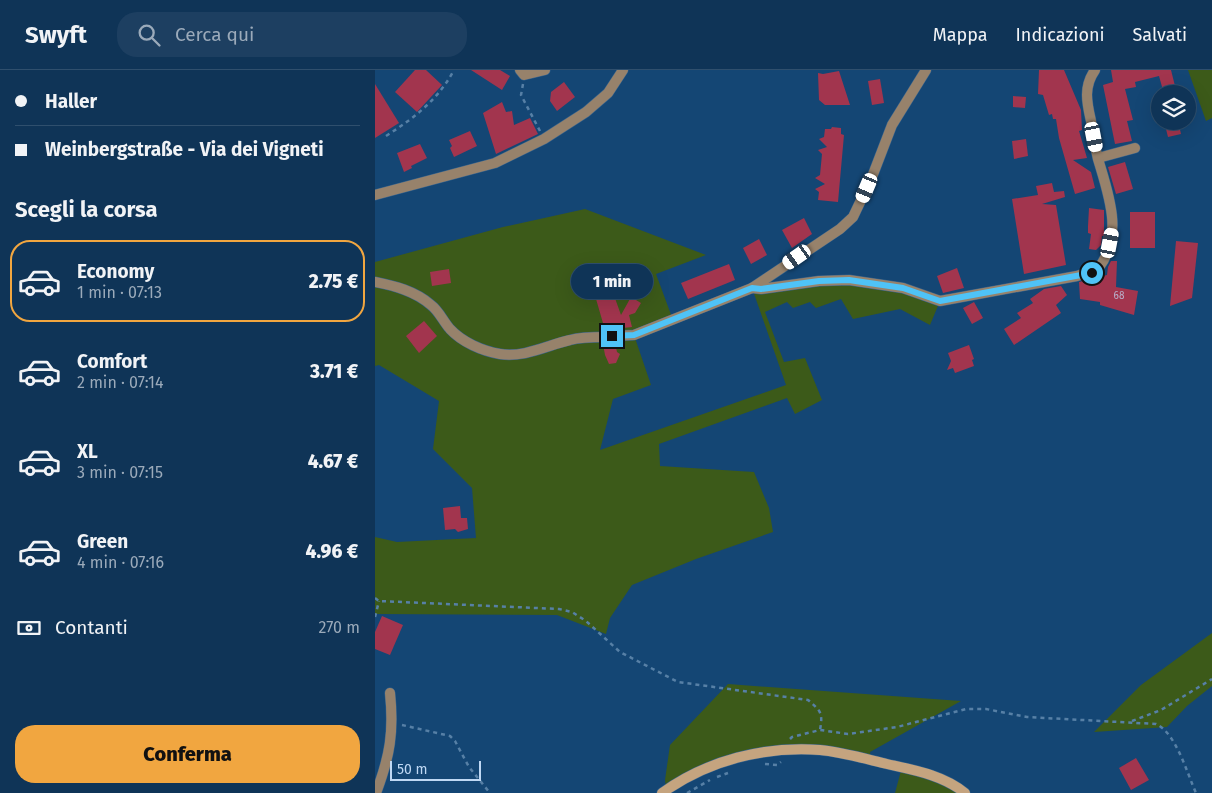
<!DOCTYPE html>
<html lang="it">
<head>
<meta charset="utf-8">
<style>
	:root { --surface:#0f3457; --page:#1d3f61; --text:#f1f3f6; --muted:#9baaba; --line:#2f4f6d; --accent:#f1a640 }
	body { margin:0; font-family:"Fira Sans",sans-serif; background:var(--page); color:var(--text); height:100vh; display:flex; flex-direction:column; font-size:19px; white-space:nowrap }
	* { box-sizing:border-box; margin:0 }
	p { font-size:16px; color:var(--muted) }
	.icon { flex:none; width:28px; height:28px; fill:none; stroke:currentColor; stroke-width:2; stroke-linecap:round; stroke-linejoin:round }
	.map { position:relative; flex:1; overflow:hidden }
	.drawer { display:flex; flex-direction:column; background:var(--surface); width:375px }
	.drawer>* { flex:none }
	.banner { display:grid; align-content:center; height:110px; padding:0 15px; background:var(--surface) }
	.controls { position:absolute; left:776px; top:15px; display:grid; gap:10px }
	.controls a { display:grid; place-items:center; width:45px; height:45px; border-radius:50%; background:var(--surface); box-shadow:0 5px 20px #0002,0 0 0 1px var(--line); font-size:25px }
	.scale { position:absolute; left:15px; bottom:12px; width:91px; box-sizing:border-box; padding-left:5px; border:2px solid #bfd8f4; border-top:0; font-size:14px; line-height:18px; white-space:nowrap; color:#bfd8f4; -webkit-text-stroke:4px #144674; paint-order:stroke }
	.end { position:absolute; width:22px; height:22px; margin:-11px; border:6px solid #4fc3f7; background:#111; box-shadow:0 0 0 2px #111 }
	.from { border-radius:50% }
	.bubble { position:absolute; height:35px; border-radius:18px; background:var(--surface); box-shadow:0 5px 20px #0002,0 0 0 1px var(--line); font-size:16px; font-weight:800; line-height:35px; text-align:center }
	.car { position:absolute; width:15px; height:30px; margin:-15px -8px; border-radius:6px; box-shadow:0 0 4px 1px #0007; background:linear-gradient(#fff 24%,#345 0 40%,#fff 0 76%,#345 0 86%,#fff 0) }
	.banner b { display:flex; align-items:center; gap:18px; height:48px; font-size:19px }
	.banner b+b { border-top:1px solid var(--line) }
	.banner i { width:12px; height:12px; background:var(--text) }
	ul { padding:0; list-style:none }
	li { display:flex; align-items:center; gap:15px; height:82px; margin:0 10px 8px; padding:0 5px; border:2px solid transparent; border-radius:20px }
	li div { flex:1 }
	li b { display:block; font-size:19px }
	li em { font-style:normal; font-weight:800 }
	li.active { border-color:var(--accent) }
	li>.icon { width:45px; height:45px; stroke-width:1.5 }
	h2 { padding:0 15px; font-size:22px; line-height:60px }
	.pay { display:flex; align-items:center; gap:12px; height:55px; padding:0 15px; font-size:19px }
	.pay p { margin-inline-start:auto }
	.button { display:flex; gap:10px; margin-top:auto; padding:10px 15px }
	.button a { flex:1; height:58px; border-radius:20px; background:var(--accent); color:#111; font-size:20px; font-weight:800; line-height:58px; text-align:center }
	header { display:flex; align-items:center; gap:30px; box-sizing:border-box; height:70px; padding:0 25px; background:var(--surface); border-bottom:1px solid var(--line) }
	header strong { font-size:24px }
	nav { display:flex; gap:28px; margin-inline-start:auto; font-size:18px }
	.search { width:350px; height:45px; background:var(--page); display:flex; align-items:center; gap:12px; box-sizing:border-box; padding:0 18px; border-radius:20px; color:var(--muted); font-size:19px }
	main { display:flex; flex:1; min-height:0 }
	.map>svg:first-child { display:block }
	.green { fill:#3c5a19 }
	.building { fill:#a2354e }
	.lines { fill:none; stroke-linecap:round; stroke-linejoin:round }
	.street-casing { stroke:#36638e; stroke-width:11 }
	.secondary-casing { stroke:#36638e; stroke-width:11 }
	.path { stroke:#5780a6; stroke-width:2.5; stroke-dasharray:4 4; stroke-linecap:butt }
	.street { stroke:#97826b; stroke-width:10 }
	.secondary { stroke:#c5a47f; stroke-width:10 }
	.route { stroke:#4fc3f7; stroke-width:6 }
	.labels { text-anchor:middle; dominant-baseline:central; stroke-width:4; stroke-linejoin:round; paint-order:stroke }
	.number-label { font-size:10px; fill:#b8afca }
</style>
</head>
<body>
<header>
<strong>Swyft</strong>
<div class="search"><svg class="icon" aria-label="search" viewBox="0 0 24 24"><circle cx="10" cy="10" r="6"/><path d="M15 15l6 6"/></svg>Cerca qui</div>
<nav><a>Mappa</a><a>Indicazioni</a><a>Salvati</a></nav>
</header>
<main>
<section class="drawer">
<div class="banner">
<b><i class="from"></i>Haller</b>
<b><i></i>Weinbergstraße - Via dei Vigneti</b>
</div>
<h2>Scegli la corsa</h2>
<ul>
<li class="active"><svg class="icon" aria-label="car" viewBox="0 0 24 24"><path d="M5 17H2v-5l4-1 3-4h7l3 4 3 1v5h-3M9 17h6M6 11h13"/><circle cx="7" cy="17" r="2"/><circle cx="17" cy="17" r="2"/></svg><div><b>Economy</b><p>1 min · 07:13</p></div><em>2.75 €</em></li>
<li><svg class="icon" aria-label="car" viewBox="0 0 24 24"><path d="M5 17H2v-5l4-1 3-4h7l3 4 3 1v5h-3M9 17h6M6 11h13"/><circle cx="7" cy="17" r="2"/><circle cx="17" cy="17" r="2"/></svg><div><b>Comfort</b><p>2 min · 07:14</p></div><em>3.71 €</em></li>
<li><svg class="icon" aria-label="car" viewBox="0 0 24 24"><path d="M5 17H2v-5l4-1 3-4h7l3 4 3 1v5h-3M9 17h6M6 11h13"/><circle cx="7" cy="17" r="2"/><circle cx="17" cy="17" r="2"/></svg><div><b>XL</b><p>3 min · 07:15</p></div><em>4.67 €</em></li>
<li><svg class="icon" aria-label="car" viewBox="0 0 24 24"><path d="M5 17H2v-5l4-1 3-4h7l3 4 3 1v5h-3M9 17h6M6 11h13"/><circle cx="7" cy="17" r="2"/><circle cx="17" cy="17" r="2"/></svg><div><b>Green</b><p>4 min · 07:16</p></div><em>4.96 €</em></li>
</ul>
<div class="pay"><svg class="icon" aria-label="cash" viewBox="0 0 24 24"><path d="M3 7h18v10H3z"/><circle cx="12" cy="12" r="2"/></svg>Contanti<p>270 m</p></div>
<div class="button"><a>Conferma</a></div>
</section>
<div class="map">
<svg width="837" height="723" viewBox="0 0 837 723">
	<rect width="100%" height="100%" fill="#144674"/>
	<g class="green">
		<polygon points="813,0 837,0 837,48 831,51"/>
		<polygon points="210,139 331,185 281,204 298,250 259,265 276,315 238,329 225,380 411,315 377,218 395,211 409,216 474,210 565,231 555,255 525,239 478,249 466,229 441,238 435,232 418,238 412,232 390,242 409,292 430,288 447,330 420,344 412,328 284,374 285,396 379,402 394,438 398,462 321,489 257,515 235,548 231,564 182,545 0,544 0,467 22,472 101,468 97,418 58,379 64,331 4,295 0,296 0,192 128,157"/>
		<polygon points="837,563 837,616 812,636 792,657 719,662 766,615"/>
		<polygon points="353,614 586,631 495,682 496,690 447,680 360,688 291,720 290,710 295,675"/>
		<polygon points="527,697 590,723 520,723"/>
	</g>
	<g class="building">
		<polygon points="40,0 51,0 67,15 42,42 20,22"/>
		<polygon points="96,0 125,0 135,6 127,20"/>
		<polygon points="664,0 689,0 706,40 707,60 704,61 712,88 698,90 716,102 720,118 700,124 684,68 681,49 678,49 677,44 674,45 668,25 663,24"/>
		<polygon points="736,0 796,0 802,24 789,24 784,6 760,12 761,17 750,19 758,50 752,51 757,71 740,74 728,15 738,12"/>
		<polygon points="464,1 475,35 450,35 444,30 443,3 448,4"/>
		<polygon points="505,9 509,33 497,35 493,11"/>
		<polygon points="189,12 200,27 182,41 175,31 176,22"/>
		<polygon points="0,14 24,53 0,68"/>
		<polygon points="638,26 651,27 650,38 638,37"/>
		<polygon points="127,32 131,42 137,41 139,55 155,48 163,64 121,84 108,43"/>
		<polygon points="789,51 803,51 806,64 793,67"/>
		<polygon points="457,57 466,58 466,64 469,65 463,132 443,130 444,122 440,119 450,114 440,108 445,105 447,84 443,80 452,77 444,69 449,67 450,59 456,59"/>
		<polygon points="95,61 102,76 79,87 75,78 77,76 74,70"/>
		<polygon points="651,69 653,86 639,89 637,71"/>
		<polygon points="45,74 52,88 36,96 37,98 29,102 22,83"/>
		<polygon points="750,92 758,119 741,124 733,97"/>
		<polygon points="677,113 679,122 689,121 690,127 667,134 681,135 691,195 649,204 637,129 663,125 661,116"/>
		<polygon points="714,138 729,140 729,166 727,166 726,175 721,180 714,179 716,164 713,163 713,156"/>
		<rect x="755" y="142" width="25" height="36"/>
		<polygon points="429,148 437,164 417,178 407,160"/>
		<polygon points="384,169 392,185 376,194 368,178"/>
		<polygon points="801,171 823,173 817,228 795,236"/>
		<polygon points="736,191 742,191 741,217 763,221 759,245 725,235 725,232 705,229 704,212 732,205 733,197"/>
		<polygon points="354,194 360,210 313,229 306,213"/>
		<polygon points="582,198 589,218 568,223 562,206"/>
		<polygon points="74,199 76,213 57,216 55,202"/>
		<polygon points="686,216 692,225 681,235 686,243 639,275 629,259 646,248 642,243 658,233 655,229 669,219"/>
		<polygon points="236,217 246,245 256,227 266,233 260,243 254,245 257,257 230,260 219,222"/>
		<polygon points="599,232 608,248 597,254 588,238"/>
		<polygon points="49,251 62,266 44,283 31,266"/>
		<polygon points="234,272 240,273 242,282 245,284 241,293 234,294 230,285 228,274"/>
		<polygon points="594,275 599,289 597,290 599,296 580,303 578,298 572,300 576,291 573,283"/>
		<polygon points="85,436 86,448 92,448 93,459 83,462 80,459 70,460 68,438"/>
		<polygon points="7,546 28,555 15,585 0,579 0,562"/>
		<polygon points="761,688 774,710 756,720 744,698"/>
	</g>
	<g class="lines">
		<defs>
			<g id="street">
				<polyline points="145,0 149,5 170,0"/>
				<polyline points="723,88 760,78"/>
				<polyline points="0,125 120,93 169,69 211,42 233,23 248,0"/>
				<path d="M0 212C20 216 40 221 56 235 64 241 68 251 75 259 87 272 107 281 125 284 149 288 173 275 195 270 206 267 219 267 230 267"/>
				<path d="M377 218 386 219 444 211 474 210 528 218 565 231 702 206 723 199C749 165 734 126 723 89 720 77 718 64 716 51 712 33 708 17 720 0"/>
				<polyline points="237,266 259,265 377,218 465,159 478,147 497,107 517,55 551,0"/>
				<path d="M1 723C15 686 19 662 15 623"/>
			</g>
			<path id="secondary" d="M287 723C333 690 389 676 445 680 467 682 491 689 512 694 539 700 568 705 590 723"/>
		</defs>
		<use href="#street" class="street-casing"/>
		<use href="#secondary" class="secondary-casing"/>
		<g class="path">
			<polyline points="148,14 146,25 165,61"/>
			<path d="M11 66C39 48 63 30 79 0"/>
			<path d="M0 528 4 531 184 539 197 542 211 551 245 582 303 612 433 630C446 641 448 643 445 660"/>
			<polyline points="0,547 4,531"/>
			<polyline points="757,651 786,640 837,609"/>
			<polyline points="27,655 75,666 80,671 94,697 115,723"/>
			<path d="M415 669 417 667 445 660 473 664 522 657 591 639H611L652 647 781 654C801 663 812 703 821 723"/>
			<polyline points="390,694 402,695 406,692"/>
			<polyline points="342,707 353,703"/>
			<polyline points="312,723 335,710"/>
		</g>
		<use href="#street" class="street"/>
		<use href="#secondary" class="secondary"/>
	</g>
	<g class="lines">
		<polyline class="route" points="237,266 259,265 377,218 386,219 444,211 474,210 528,218 565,231 717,203"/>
	</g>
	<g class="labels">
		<g class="number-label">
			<text x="744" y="226">68</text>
		</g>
	</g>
</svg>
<div class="controls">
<a><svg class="icon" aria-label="layers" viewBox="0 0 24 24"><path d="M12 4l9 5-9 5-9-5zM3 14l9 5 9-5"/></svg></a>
</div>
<div class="scale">50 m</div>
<i class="end from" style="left:717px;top:203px"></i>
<i class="end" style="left:237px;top:266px"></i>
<div class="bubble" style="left:196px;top:194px;width:82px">1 min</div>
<i class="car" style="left:719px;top:67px;rotate:169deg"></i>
<i class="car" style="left:492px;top:118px;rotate:203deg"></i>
<i class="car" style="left:735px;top:173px;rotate:11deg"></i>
<i class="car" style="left:422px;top:187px;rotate:235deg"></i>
</div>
</main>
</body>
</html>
